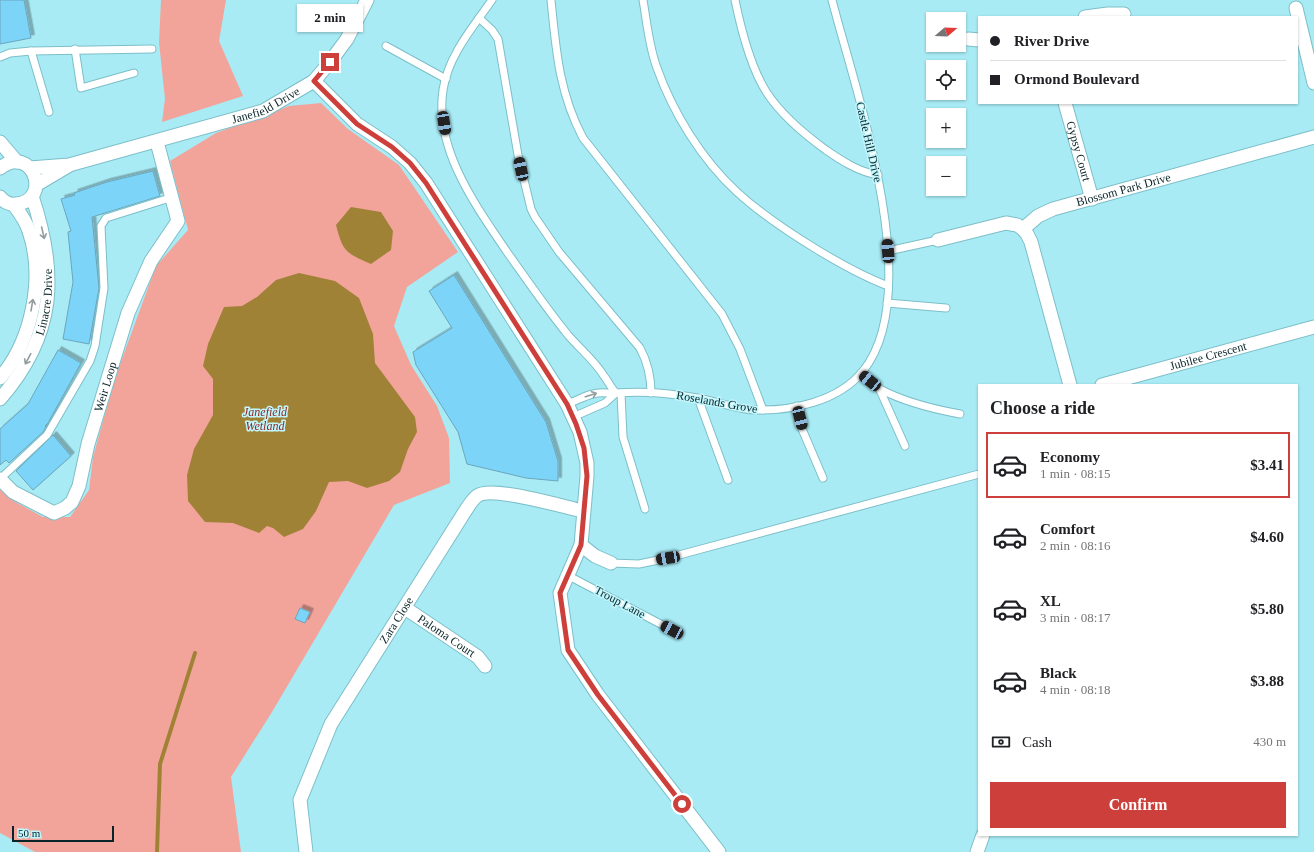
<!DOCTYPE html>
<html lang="en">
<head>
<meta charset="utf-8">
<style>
	:root { --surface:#fff; --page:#f6f6f6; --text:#202124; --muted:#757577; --line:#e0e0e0; --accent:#cd3f3a }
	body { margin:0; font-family:"Times New Roman",serif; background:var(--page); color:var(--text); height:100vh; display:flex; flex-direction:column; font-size:15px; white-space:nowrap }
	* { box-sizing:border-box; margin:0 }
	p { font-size:13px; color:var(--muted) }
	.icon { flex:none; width:22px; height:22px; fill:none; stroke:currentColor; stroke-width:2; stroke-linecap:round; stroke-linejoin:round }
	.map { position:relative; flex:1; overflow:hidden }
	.panel { position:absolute; left:978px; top:384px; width:320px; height:452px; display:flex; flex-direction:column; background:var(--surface); border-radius:0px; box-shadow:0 1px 3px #0004 }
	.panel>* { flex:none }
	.top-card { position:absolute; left:978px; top:16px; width:320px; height:88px; border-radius:0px; box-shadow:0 1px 3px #0004; display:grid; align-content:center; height:88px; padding:0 12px; background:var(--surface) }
	.needle { width:26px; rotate:71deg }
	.buttons { position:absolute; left:926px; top:12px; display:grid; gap:8px }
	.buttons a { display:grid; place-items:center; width:40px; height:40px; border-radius:0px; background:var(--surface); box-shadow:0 1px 3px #0004; font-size:20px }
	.scale { position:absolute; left:12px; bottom:10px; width:102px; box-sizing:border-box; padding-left:4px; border:2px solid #082428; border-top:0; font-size:11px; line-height:14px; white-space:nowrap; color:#082428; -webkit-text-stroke:3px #c1f6fd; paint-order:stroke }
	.end { position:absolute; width:18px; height:18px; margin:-9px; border:5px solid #cd3f3a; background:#fff; box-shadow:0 0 0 2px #fff }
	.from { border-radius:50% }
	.bubble { position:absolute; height:28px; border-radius:0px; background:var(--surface); box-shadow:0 1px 3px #0004; font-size:13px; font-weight:700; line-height:28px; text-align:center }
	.car { position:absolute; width:12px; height:24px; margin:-12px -6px; border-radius:5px; box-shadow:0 0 3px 1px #0007; background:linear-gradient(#222 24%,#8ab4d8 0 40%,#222 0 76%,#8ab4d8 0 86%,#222 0) }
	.top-card b { display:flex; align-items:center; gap:14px; height:38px; font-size:15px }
	.top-card b+b { border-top:1px solid var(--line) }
	.top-card i { width:10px; height:10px; background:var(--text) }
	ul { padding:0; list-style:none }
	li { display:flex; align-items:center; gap:12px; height:66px; margin:0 8px 6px; padding:0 4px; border:2px solid transparent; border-radius:0px }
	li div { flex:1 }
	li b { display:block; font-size:15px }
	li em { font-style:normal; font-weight:700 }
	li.selected { border-color:var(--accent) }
	li>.icon { width:36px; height:36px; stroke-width:1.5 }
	h2 { padding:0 12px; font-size:18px; line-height:48px }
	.pay { display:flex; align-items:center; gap:10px; height:44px; padding:0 12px; font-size:15px }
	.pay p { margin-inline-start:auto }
	.action { display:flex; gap:8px; margin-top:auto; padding:8px 12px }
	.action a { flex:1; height:46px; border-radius:0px; background:var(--accent); color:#fff; font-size:16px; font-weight:700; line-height:46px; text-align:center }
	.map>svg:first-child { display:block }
	.green { fill:#f2a49b }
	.water { fill:#a08237 }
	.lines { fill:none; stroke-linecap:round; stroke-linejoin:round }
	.stream { stroke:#a08237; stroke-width:4 }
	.building { fill:#7bd5f9; stroke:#6ca5bc; filter:url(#shadow) }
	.service-casing { stroke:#7dbfc8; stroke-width:9 }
	.minor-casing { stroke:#7dbfc8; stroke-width:15 }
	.service { stroke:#fff; stroke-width:7 }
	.minor { stroke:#fff; stroke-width:13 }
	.oneway { stroke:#909c9e }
	.route { stroke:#cd3f3a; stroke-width:5 }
	.labels { text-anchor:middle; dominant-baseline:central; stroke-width:3; stroke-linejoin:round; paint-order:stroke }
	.street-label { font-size:12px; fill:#082428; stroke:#c1f6fd }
	.park-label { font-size:12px; font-style:italic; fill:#882925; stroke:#c1f6fd }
</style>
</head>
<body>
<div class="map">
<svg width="1314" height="852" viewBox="0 0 1314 852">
	<defs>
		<filter id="shadow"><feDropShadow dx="3.5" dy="-3.5" stdDeviation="0" flood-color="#0004"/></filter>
	</defs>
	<rect width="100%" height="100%" fill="#a8ebf5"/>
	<g class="green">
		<polygon points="161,0 226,0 219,41 243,96 162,122 165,99 159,42"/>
		<polygon points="321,103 348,129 399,165 458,252 407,287 394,326 411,365 437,406 449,438 450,483 394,505 272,712 231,777 241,852 35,852 0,833 0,486 12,500 43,517 70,517 89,490 93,457 115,378 156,266 188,230 170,161 216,133 289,106"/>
	</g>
	<g class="water">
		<path d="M351 207 381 212 393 231 391 250 371 264C346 253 343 252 336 225Z"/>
		<polygon points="299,273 335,281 359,298 373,334 375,363 415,417 417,432 408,449 400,472 389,481 367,488 348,481 329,482 316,511 303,529 284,537 273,528 267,526 259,533 233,523 205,522 188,501 187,475 194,449 213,415 213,379 203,366 208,344 224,307 242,306 257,297 276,280"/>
	</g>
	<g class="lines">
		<polyline class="stream" points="157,852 160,764 195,653"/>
	</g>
	<g class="building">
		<polygon points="0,0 24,0 31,38 0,44"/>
		<polygon points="153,171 160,196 92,217 99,288 89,344 63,339 73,282 68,232 71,231 61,199 75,195 74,193 107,182"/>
		<polygon points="454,275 546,422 558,461 558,481 526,478 467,464 458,432 416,365 413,352 452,328 429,291"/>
		<polygon points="58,350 81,363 48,423 45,426 46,427 43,432 9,463 6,460 0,465 0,429 28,404"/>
		<polygon points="53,435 71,456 33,490 16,471"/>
		<polygon points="300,608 310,612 305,623 295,619"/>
	</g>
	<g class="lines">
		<defs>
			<g id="service">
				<path d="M492 0C473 27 448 56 443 90 434 149 476 206 507 252 527 280 546 308 568 335 580 349 595 361 604 376 608 381 611 388 616 393"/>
				<path d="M551 0C556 50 559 93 583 138L722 314 740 349 763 410"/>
				<path d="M643 0C647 23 649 47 657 68 673 113 702 160 737 192 761 214 788 232 816 249 839 263 862 276 888 286"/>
				<path d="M735 0C741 29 750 67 767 93 782 116 804 134 826 150 842 161 859 172 878 175"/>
				<path d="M479 18 492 30 498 39 518 155 531 209 535 217 559 252 640 348C648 363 651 376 651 393"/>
				<polyline points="386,46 446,79"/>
				<polyline points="75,49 81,88 134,73"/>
				<polyline points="31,51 49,112"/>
				<polyline points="0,57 10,53 31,51 152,49"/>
				<polyline points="888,251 938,240"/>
				<polyline points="887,303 946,308"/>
				<path d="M861 373C867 378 873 385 880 389 904 402 933 409 960 414"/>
				<polyline points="879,388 905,446"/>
				<polyline points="621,393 623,437 645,509"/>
				<polyline points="698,398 728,480"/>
				<path d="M567 404C576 401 584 396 593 394 601 391 609 394 617 393 644 391 670 393 697 398 716 401 735 409 755 410 791 411 838 402 863 371 927 291 855 90 832 0"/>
				<polyline points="797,406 802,429 823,478"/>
				<polyline points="573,417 605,403 616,393"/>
				<polyline points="0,479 47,435 90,361 95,346 104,288 101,226 106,218 173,197"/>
				<polyline points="611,563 639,564 668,558 979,474"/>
				<polyline points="567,575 672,630"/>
			</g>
			<g id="minor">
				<polyline points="1296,8 1314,83"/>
				<polyline points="1085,17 1108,14 1124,14"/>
				<polyline points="968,39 979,40"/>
				<polyline points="314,81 357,124 392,147 410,163 426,183 567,404 580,432 587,463 587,476 581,545"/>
				<path id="s1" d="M1065 103 1092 199"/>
				<polyline points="0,142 17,162"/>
				<path d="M0 168C33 143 53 201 16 204 10 205 4 202 0 197"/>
				<path id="s2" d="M30 168 69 165 263 111 314 81 330 62 347 39 367 0"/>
				<polyline points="36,185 68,166"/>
				<polyline points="1023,229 1027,234 1031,242 1070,385"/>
				<path id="s3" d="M938 240 1006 223 1017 225 1023 229 1038 216 1053 209 1314 137"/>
				<path d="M0 378C32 341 45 278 29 231 26 221 20 213 14 205"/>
				<path id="s4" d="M1102 385 1314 327"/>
				<path id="s5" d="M0 399C56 335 58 274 32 196"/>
				<path id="s6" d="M0 479 13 492 54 513 65 508 72 502 79 486 88 444 128 313 151 261 178 221 157 142"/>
				<polyline points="611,563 595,556 581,545 560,593 568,650 598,695 719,852"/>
				<path id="s7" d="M405 608 478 657 485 666"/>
				<path id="s8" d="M306 852 300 800 331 724 457 524C462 517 470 501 477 496 491 485 563 507 583 511"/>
				<polyline points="977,852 983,835"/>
			</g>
		</defs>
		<use href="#service" class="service-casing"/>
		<use href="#minor" class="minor-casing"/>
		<use href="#service" class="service"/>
		<use href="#minor" class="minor"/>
	</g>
	<defs><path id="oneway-shaft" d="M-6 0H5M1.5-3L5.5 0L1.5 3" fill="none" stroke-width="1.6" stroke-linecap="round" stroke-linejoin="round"/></defs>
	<g class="oneway">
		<use href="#oneway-shaft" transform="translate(43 233) rotate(77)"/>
		<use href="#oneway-shaft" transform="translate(32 305) rotate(-80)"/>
		<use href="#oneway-shaft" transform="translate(28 359) rotate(118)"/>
		<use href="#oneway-shaft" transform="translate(591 395) rotate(-18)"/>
	</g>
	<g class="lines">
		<polyline class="route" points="330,62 314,81 357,124 392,147 410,163 426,183 567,404 576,424 584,448 587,476 581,545 560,593 568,650 598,695 682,804"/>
	</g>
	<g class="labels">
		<g class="street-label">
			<text stroke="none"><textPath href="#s2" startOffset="245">Janefield Drive</textPath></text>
			<text transform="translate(869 142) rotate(77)">Castle Hill Drive</text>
			<text stroke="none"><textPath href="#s1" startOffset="50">Gypsy Court</textPath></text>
			<text stroke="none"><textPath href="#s3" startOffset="198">Blossom Park Drive</textPath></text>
			<text stroke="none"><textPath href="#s5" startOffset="109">Linacre Drive</textPath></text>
			<text stroke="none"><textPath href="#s4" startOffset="110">Jubilee Crescent</textPath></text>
			<text stroke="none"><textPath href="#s6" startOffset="206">Weir Loop</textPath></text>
			<text transform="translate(717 402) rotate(10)">Roselands Grove</text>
			<text transform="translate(620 602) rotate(28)">Troup Lane</text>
			<text stroke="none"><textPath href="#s8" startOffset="257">Zara Close</textPath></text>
			<text stroke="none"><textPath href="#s7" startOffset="50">Paloma Court</textPath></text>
		</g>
		<g class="park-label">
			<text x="265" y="412">Janefield<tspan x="265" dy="14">Wetland</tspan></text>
		</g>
	</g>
</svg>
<div class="buttons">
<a><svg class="needle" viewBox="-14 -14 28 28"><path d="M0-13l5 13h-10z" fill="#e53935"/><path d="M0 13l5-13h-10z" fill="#757577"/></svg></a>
<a><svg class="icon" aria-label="locate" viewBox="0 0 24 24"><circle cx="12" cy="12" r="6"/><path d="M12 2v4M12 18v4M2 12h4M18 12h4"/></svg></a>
<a>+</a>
<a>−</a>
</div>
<div class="scale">50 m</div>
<i class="end from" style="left:682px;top:804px"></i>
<i class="end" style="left:330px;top:62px"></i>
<div class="bubble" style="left:297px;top:4px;width:66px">2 min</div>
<i class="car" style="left:444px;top:123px;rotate:171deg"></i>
<i class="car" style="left:521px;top:169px;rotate:348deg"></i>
<i class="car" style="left:888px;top:251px;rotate:356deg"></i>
<i class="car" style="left:870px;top:381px;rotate:309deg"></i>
<i class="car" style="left:800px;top:418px;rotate:166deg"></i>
<i class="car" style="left:668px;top:558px;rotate:260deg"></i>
<i class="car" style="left:672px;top:630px;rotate:298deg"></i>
<div class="top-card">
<b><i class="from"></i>River Drive</b>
<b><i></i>Ormond Boulevard</b>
</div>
<section class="panel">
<h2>Choose a ride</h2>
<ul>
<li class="selected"><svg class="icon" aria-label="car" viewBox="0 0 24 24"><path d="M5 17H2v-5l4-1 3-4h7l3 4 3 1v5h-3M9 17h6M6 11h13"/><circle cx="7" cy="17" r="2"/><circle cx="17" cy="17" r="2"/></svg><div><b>Economy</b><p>1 min · 08:15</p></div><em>$3.41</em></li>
<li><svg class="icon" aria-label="car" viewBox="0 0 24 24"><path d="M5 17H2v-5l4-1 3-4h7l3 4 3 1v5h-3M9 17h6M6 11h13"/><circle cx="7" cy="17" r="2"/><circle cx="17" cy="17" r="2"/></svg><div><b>Comfort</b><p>2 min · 08:16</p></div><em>$4.60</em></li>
<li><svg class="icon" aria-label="car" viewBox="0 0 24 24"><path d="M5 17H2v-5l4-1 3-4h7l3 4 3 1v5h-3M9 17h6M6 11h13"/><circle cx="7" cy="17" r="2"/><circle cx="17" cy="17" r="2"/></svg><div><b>XL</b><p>3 min · 08:17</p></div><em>$5.80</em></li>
<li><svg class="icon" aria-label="car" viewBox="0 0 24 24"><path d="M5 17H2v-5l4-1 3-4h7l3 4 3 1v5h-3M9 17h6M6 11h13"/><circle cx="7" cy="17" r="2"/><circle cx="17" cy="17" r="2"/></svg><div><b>Black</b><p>4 min · 08:18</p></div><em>$3.88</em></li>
</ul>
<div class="pay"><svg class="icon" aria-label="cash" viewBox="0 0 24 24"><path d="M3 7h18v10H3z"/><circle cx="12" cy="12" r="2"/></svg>Cash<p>430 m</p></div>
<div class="action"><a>Confirm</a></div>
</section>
</div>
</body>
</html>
